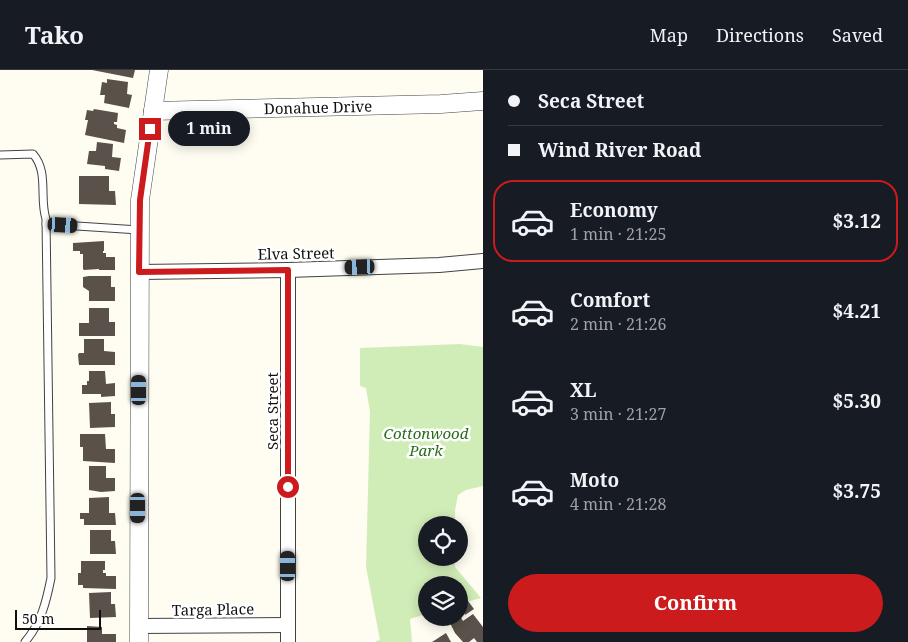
<!DOCTYPE html>
<html lang="en">
<head>
<meta charset="utf-8">
<style>
	:root { --surface:#171b24; --page:#20242c; --text:#f1f3f6; --muted:#9ea1a6; --line:#363941; --accent:#cb1b1c }
	body { margin:0; font-family:"Noto Serif",serif; background:var(--page); color:var(--text); height:100vh; display:flex; flex-direction:column; font-size:19px; white-space:nowrap }
	* { box-sizing:border-box; margin:0 }
	p { font-size:16px; color:var(--muted) }
	.icon { flex:none; width:28px; height:28px; fill:none; stroke:currentColor; stroke-width:2; stroke-linecap:round; stroke-linejoin:round }
	.map { position:relative; flex:1; overflow:hidden }
	.details { display:flex; flex-direction:column; background:var(--surface); width:425px }
	.details>* { flex:none }
	.top-card { display:grid; align-content:center; height:110px; padding:0 25px; background:var(--surface) }
	.controls { position:absolute; left:418px; top:446px; display:grid; gap:10px }
	.controls a { display:grid; place-items:center; width:50px; height:50px; border-radius:50%; background:var(--surface); box-shadow:0 2px 12px #0003; font-size:25px }
	.scale { position:absolute; left:15px; bottom:12px; width:86px; box-sizing:border-box; padding-left:5px; border:2px solid #0f0f0f; border-top:0; font-size:14px; line-height:18px; white-space:nowrap; color:#0f0f0f; -webkit-text-stroke:4px #fff; paint-order:stroke }
	.end { position:absolute; width:22px; height:22px; margin:-11px; border:6px solid #cb1b1c; background:#fff; box-shadow:0 0 0 2px #fff }
	.from { border-radius:50% }
	.bubble { position:absolute; height:35px; border-radius:18px; background:var(--surface); box-shadow:0 2px 12px #0003; font-size:16px; font-weight:700; line-height:35px; text-align:center }
	.car { position:absolute; width:15px; height:30px; margin:-15px -8px; border-radius:6px; box-shadow:0 0 4px 1px #0007; background:linear-gradient(#222 24%,#8ab4d8 0 40%,#222 0 76%,#8ab4d8 0 86%,#222 0) }
	.top-card b { display:flex; align-items:center; gap:18px; height:48px; font-size:19px }
	.top-card b+b { border-top:1px solid var(--line) }
	.top-card i { width:12px; height:12px; background:var(--text) }
	ul { padding:0; list-style:none }
	li { display:flex; align-items:center; gap:15px; height:82px; margin:0 10px 8px; padding:0 15px; border:2px solid transparent; border-radius:20px }
	li div { flex:1 }
	li b { display:block; font-size:19px }
	li em { font-style:normal; font-weight:700 }
	li.on { border-color:var(--accent) }
	li>.icon { width:45px; height:45px; stroke-width:1.5 }
	.action { display:flex; gap:10px; margin-top:auto; padding:10px 25px }
	.action a { flex:1; height:58px; border-radius:30px; background:var(--accent); color:#fff; font-size:20px; font-weight:700; line-height:58px; text-align:center }
	header { display:flex; align-items:center; gap:30px; box-sizing:border-box; height:70px; padding:0 25px; background:var(--surface); border-bottom:1px solid var(--line) }
	header strong { font-size:24px }
	nav { display:flex; gap:28px; margin-inline-start:auto; font-size:18px }
	main { display:flex; flex:1; min-height:0 }
	.map>svg:first-child { display:block }
	.green { fill:#d1edb7 }
	.building { fill:#59514a }
	.lines { fill:none; stroke-linecap:round; stroke-linejoin:round }
	.service-casing { stroke:#424242; stroke-width:9 }
	.minor-casing { stroke:#424242; stroke-width:16 }
	.tertiary-casing { stroke:#424242; stroke-width:19 }
	.service { stroke:#fff; stroke-width:7 }
	.minor { stroke:#fff; stroke-width:14 }
	.tertiary { stroke:#fff; stroke-width:18 }
	.route { stroke:#cb1b1c; stroke-width:6 }
	.labels { text-anchor:middle; dominant-baseline:central; stroke-width:5; stroke-linejoin:round; paint-order:stroke }
	.street-label { font-size:15px; fill:#0f0f0f; stroke:#fff }
	.park-label { font-size:15px; font-style:italic; fill:#276d19; stroke:#fff }
</style>
</head>
<body>
<header>
<strong>Tako</strong>
<nav><a>Map</a><a>Directions</a><a>Saved</a></nav>
</header>
<main>
<div class="map">
<svg width="483" height="572" viewBox="0 0 483 572">
	<rect width="100%" height="100%" fill="#fffdf1"/>
	<polygon class="green" points="460,274 483,277 483,416 466,420 458,425 455,440 455,455 426,455 426,488 455,488 455,497 481,528 459,534 459,515 426,515 426,544 410,549 412,572 376,572 376,571 380,570 366,497 370,342 366,318 360,316 360,278"/>
	<g class="building">
		<polygon points="92,0 135,0 133,8"/>
		<polygon points="107,9 128,12 127,24 132,25 129,38 104,33 105,25 100,25 102,12 107,13"/>
		<polygon points="94,39 118,43 117,52 114,52 114,54 117,55 117,58 126,60 124,73 85,65 88,50 85,50 87,40 93,41"/>
		<polygon points="97,72 113,74 112,87 121,88 119,101 105,99 105,96 87,94 89,81 96,81"/>
		<polygon points="79,106 109,106 109,121 115,121 116,135 79,134"/>
		<polygon points="104,171 104,181 103,181 103,183 106,183 106,187 115,187 115,200 99,200 99,199 84,200 83,199 83,184 80,184 80,181 73,181 73,173"/>
		<polygon points="89,206 111,206 111,217 115,217 115,231 89,231 89,221 83,217 83,207"/>
		<polygon points="89,238 109,238 109,252 115,252 115,266 79,266 79,253 89,253"/>
		<polygon points="84,269 104,269 104,281 115,282 115,295 79,295 78,285 79,283 84,283"/>
		<polygon points="89,301 105,301 106,314 115,313 115,326 101,327 101,324 82,324 82,315 87,315 87,311 89,311"/>
		<polygon points="111,332 111,344 115,344 115,357 90,358 89,333"/>
		<polygon points="80,364 105,364 106,379 115,379 115,393 83,391 83,377 80,377"/>
		<polygon points="89,396 106,396 106,408 115,408 115,421 101,422 89,420"/>
		<polygon points="109,427 109,443 115,443 116,455 84,455 84,449 80,449 80,443 89,443 89,428"/>
		<polygon points="90,460 111,460 111,471 115,471 116,484 90,484"/>
		<polygon points="81,491 105,491 105,500 103,500 103,503 106,503 106,506 116,506 116,519 83,518 83,515 78,515 78,503 81,503"/>
		<polygon points="111,522 111,534 115,534 116,547 90,548 89,523"/>
		<polygon points="468,531 474,539 465,545 459,533"/>
		<polygon points="473,544 483,557 483,572 477,572 474,568 469,572 463,572 455,563 450,553 460,546 463,551"/>
		<polygon points="87,556 102,557 102,564 116,564 116,572 87,572"/>
		<polygon points="446,563 451,572 432,572"/>
	</g>
	<g class="lines">
		<defs>
			<g id="service">
				<path d="M0 85 33 84C49 102 39 128 46 149L51 508C46 533 41 553 25 572"/>
				<polyline points="46,154 139,160"/>
			</g>
			<g id="minor">
				<polyline points="139,202 288,200 439,195 483,191"/>
				<polyline points="138,556 288,555"/>
				<polyline points="288,572 288,200"/>
			</g>
			<g id="tertiary">
				<path id="s1" d="M153 41 441 34 483 31"/>
				<polyline points="139,572 140,130 159,0"/>
			</g>
		</defs>
		<use href="#service" class="service-casing"/>
		<use href="#minor" class="minor-casing"/>
		<use href="#tertiary" class="tertiary-casing"/>
		<use href="#service" class="service"/>
		<use href="#minor" class="minor"/>
		<use href="#tertiary" class="tertiary"/>
	</g>
	<g class="lines">
		<polyline class="route" points="150,59 140,130 139,202 288,200 288,417"/>
	</g>
	<g class="labels">
		<g class="street-label">
			<text stroke="none"><textPath href="#s1" startOffset="165">Donahue Drive</textPath></text>
			<text transform="translate(296 183) rotate(-1)">Elva Street</text>
			<text transform="translate(272 341) rotate(-90)">Seca Street</text>
			<text transform="translate(213 539) rotate(-1)">Targa Place</text>
		</g>
		<g class="park-label">
			<text x="426" y="363">Cottonwood<tspan x="426" dy="17">Park</tspan></text>
		</g>
	</g>
</svg>
<div class="controls">
<a><svg class="icon" aria-label="locate" viewBox="0 0 24 24"><circle cx="12" cy="12" r="6"/><path d="M12 2v4M12 18v4M2 12h4M18 12h4"/></svg></a>
<a><svg class="icon" aria-label="layers" viewBox="0 0 24 24"><path d="M12 4l9 5-9 5-9-5zM3 14l9 5 9-5"/></svg></a>
</div>
<div class="scale">50 m</div>
<i class="end from" style="left:288px;top:417px"></i>
<i class="end" style="left:150px;top:59px"></i>
<div class="bubble" style="left:168px;top:41px;width:82px">1 min</div>
<i class="car" style="left:63px;top:155px;rotate:93deg"></i>
<i class="car" style="left:360px;top:197px;rotate:268deg"></i>
<i class="car" style="left:139px;top:320px;rotate:0deg"></i>
<i class="car" style="left:138px;top:438px;rotate:180deg"></i>
<i class="car" style="left:288px;top:496px;rotate:0deg"></i>
</div>
<section class="details">
<div class="top-card">
<b><i class="from"></i>Seca Street</b>
<b><i></i>Wind River Road</b>
</div>
<ul>
<li class="on"><svg class="icon" aria-label="car" viewBox="0 0 24 24"><path d="M5 17H2v-5l4-1 3-4h7l3 4 3 1v5h-3M9 17h6M6 11h13"/><circle cx="7" cy="17" r="2"/><circle cx="17" cy="17" r="2"/></svg><div><b>Economy</b><p>1 min · 21:25</p></div><em>$3.12</em></li>
<li><svg class="icon" aria-label="car" viewBox="0 0 24 24"><path d="M5 17H2v-5l4-1 3-4h7l3 4 3 1v5h-3M9 17h6M6 11h13"/><circle cx="7" cy="17" r="2"/><circle cx="17" cy="17" r="2"/></svg><div><b>Comfort</b><p>2 min · 21:26</p></div><em>$4.21</em></li>
<li><svg class="icon" aria-label="car" viewBox="0 0 24 24"><path d="M5 17H2v-5l4-1 3-4h7l3 4 3 1v5h-3M9 17h6M6 11h13"/><circle cx="7" cy="17" r="2"/><circle cx="17" cy="17" r="2"/></svg><div><b>XL</b><p>3 min · 21:27</p></div><em>$5.30</em></li>
<li><svg class="icon" aria-label="car" viewBox="0 0 24 24"><path d="M5 17H2v-5l4-1 3-4h7l3 4 3 1v5h-3M9 17h6M6 11h13"/><circle cx="7" cy="17" r="2"/><circle cx="17" cy="17" r="2"/></svg><div><b>Moto</b><p>4 min · 21:28</p></div><em>$3.75</em></li>
</ul>
<div class="action"><a>Confirm</a></div>
</section>
</main>
</body>
</html>
